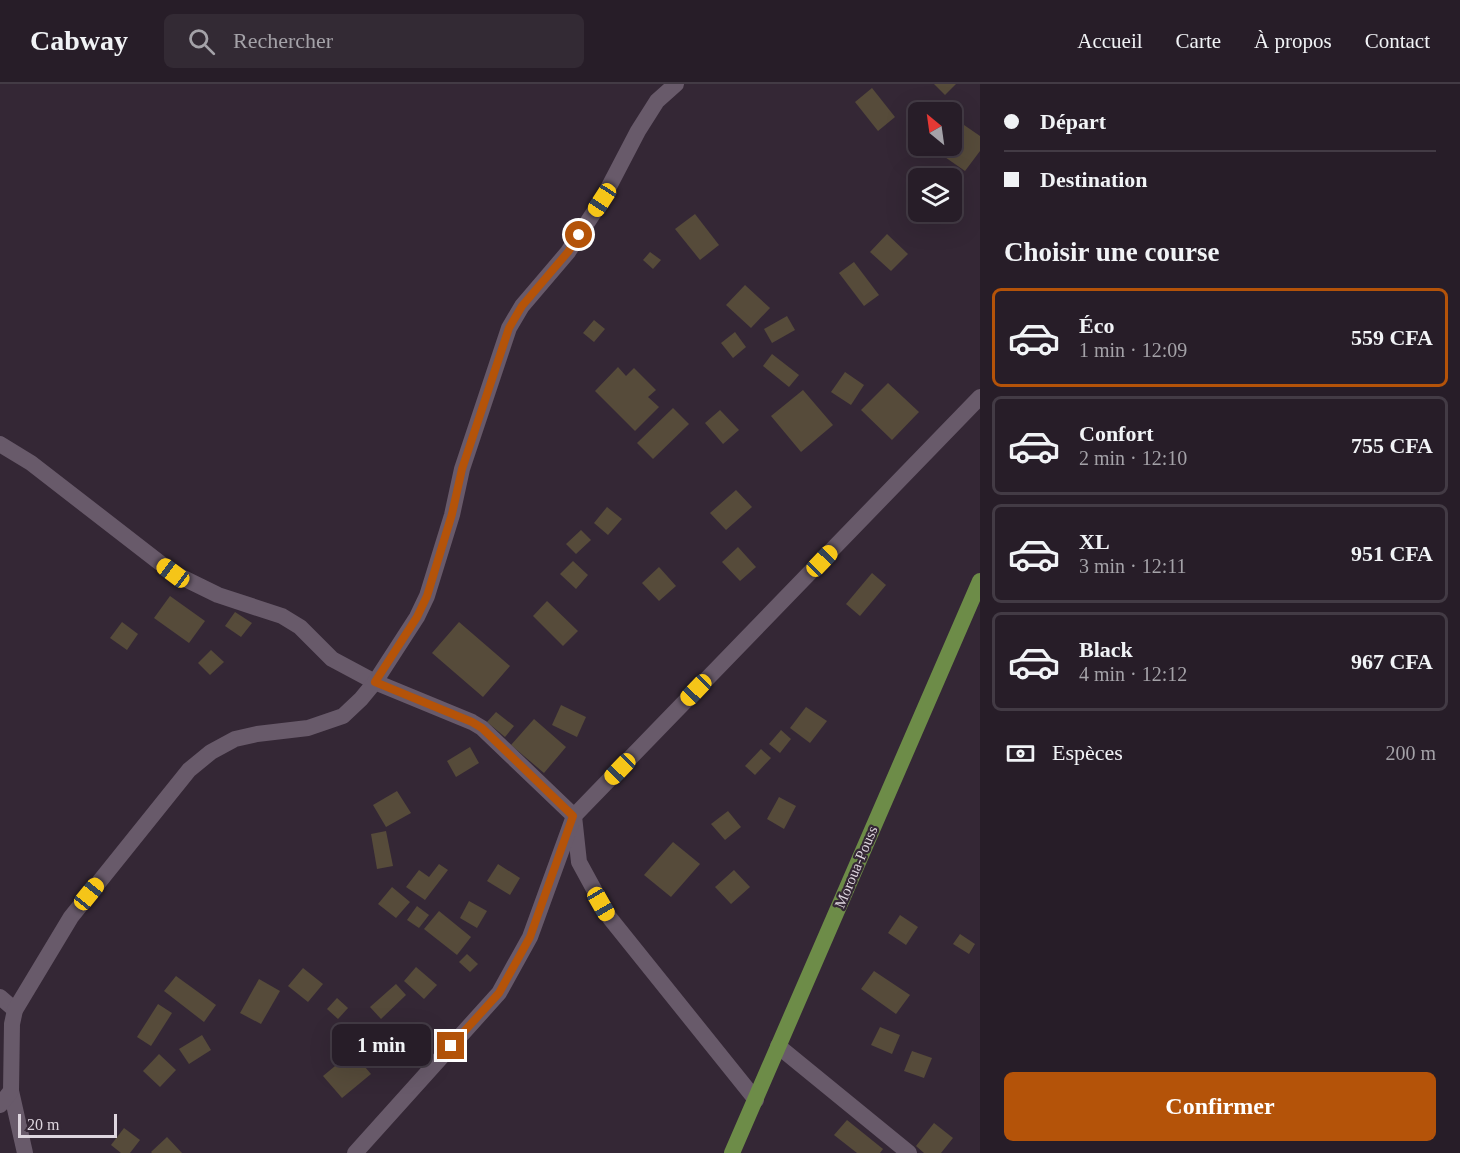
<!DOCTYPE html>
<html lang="fr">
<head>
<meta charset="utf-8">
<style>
	:root { --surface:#271d28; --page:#332a34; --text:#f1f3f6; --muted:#a4a2a8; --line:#433b45; --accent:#b45309 }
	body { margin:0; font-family:Georgia,serif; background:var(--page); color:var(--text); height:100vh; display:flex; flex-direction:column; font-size:22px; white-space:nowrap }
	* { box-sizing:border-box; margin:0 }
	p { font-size:20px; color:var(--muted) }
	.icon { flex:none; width:33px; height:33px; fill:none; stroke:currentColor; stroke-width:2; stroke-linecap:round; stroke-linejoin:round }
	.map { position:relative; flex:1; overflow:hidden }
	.side { display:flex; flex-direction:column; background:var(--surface); width:480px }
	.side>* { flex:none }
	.guide { display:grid; align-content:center; height:132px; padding:0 24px; background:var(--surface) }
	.needle { width:39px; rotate:331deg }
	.controls { position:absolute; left:908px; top:18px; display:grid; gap:12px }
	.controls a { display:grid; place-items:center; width:54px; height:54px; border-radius:9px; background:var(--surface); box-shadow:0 6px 24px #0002,0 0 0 2px var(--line); font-size:30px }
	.scale { position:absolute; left:18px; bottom:15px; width:99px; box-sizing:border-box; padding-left:6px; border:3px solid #ded6df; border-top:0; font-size:16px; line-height:21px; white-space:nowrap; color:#ded6df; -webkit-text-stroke:4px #342735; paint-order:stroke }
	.end { position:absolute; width:27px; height:27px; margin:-14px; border:8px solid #b45309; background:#fff; box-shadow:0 0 0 3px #fff }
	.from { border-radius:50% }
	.bubble { position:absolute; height:42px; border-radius:9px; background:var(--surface); box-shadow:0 6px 24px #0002,0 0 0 2px var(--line); font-size:20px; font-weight:800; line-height:42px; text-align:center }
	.car { position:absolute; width:18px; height:36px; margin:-18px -9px; border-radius:8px; box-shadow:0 0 4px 2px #0007; background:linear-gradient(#f5c518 24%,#345 0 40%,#f5c518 0 76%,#345 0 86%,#f5c518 0) }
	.guide b { display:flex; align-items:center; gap:21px; height:57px; font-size:22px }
	.guide b+b { border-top:2px solid var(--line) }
	.guide i { width:15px; height:15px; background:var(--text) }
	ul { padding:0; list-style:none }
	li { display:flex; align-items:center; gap:18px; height:99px; margin:0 12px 9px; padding:0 12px; border:3px solid var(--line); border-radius:9px }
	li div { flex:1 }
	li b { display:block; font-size:22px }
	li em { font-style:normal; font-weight:800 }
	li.selected { border-color:var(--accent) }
	li>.icon { width:54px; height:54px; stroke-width:1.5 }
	h2 { padding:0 24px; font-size:27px; line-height:72px }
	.pay { display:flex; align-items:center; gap:15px; height:66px; padding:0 24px; font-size:22px }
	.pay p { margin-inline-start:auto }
	.primary-button { display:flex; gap:12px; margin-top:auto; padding:12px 24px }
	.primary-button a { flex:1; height:69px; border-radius:9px; background:var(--accent); color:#fff; font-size:24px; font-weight:800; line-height:69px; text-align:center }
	header { display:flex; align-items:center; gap:36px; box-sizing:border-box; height:84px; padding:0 30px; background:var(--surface); border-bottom:2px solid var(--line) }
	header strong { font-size:28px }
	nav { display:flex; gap:33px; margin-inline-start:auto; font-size:21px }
	.search { width:420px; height:54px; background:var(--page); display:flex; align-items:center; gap:15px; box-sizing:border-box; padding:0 21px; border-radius:9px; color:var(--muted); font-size:22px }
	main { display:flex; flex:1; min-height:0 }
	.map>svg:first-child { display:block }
	.building { fill:#564b3a }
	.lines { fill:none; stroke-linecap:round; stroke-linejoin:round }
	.minor { stroke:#685a6a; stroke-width:16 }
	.primary { stroke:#6d8c48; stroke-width:16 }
	.route { stroke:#b45309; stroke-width:8 }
	.labels { text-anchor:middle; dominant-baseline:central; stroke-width:4.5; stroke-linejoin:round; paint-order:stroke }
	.street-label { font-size:15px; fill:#ded6df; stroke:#342735 }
</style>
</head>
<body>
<header>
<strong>Cabway</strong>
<div class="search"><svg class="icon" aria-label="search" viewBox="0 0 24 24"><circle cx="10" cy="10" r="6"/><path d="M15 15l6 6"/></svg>Rechercher</div>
<nav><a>Accueil</a><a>Carte</a><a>À propos</a><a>Contact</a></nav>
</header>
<main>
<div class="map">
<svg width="980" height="1069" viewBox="0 0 980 1069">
	<rect width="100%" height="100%" fill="#342735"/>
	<g class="building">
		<polygon points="934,0 956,0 945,11"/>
		<polygon points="872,4 895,33 878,47 855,18"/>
		<polygon points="951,32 980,52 980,67 965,87 929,62 951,62"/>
		<polygon points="695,130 719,161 700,176 675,145"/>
		<polygon points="887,150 908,170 891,187 870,168"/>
		<polygon points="650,168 661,176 653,185 643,176"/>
		<polygon points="854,178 879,211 864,222 839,189"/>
		<polygon points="745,201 770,224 751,244 726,221"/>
		<polygon points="787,232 795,246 772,259 764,245"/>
		<polygon points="594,236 605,245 594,258 583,249"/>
		<polygon points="735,248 746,263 733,274 721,259"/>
		<polygon points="772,270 799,291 789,303 763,282"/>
		<polygon points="618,283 626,292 634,284 656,306 648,313 659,323 635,347 595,307"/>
		<polygon points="845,288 864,301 851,321 831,308"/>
		<polygon points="888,299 919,328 892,356 861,326"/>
		<polygon points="803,306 833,341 801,368 771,332"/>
		<polygon points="673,324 689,340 653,375 637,359"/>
		<polygon points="720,326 739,346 723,360 705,339"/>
		<polygon points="736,406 752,423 726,446 710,429"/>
		<polygon points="607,423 622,435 608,451 594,439"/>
		<polygon points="581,446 591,456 576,470 566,460"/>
		<polygon points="738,463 756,483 740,497 722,478"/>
		<polygon points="573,477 588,491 576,505 560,490"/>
		<polygon points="659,483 676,502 659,517 642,499"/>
		<polygon points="872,489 886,501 860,532 846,520"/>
		<polygon points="170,512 205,537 189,559 154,534"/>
		<polygon points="547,517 578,547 563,562 533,532"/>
		<polygon points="235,528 252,539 241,553 225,542"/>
		<polygon points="122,538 138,550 127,566 110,554"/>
		<polygon points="459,538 510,582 483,613 432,569"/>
		<polygon points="211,566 224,578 210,591 198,579"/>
		<polygon points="561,621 586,633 577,653 552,641"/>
		<polygon points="806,623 827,637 810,659 790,644"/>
		<polygon points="496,628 514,642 505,653 487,638"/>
		<polygon points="534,635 566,663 544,689 511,661"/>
		<polygon points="781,646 791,655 780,669 769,660"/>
		<polygon points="470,663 479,679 456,693 447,677"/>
		<polygon points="761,665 771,674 755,691 745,682"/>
		<polygon points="397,707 411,729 386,743 373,721"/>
		<polygon points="779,713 796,722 784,745 767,735"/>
		<polygon points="728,727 741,743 725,756 711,740"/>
		<polygon points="386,747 393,782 377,785 371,750"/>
		<polygon points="673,758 700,780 671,813 644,791"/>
		<polygon points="439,780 448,786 425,816 406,803 419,786 429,793"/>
		<polygon points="498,780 520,794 510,811 487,797"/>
		<polygon points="734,786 750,803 731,820 715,803"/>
		<polygon points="392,803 410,818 396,834 378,820"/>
		<polygon points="469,817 487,827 477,844 460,834"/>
		<polygon points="417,822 429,831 419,844 407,836"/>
		<polygon points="439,827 471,853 457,871 424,845"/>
		<polygon points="900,831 918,843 906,861 888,849"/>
		<polygon points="960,850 975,860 969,870 953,860"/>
		<polygon points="467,870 478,880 470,888 459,878"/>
		<polygon points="416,883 437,901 424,915 404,897"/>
		<polygon points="303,884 323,900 308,918 288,902"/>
		<polygon points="874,887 910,911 896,930 861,905"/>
		<polygon points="176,892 216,921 204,938 164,907"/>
		<polygon points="259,895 280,907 261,940 240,929"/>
		<polygon points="396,900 406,911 381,935 370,923"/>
		<polygon points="337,914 348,924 338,935 327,925"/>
		<polygon points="158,920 172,929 151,962 137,953"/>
		<polygon points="377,942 392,962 375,975 360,954"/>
		<polygon points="880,943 900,951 892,970 871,961"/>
		<polygon points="202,951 211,966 189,980 179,965"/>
		<polygon points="912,967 932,974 924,994 904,987"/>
		<polygon points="352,968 371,990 342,1014 323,992"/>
		<polygon points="159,970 176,986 160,1003 143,987"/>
		<polygon points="847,1036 883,1065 880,1069 857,1069 834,1051"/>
		<polygon points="934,1039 953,1054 941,1069 924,1069 916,1062"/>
		<polygon points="124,1044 140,1056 130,1069 121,1069 111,1061"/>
		<polygon points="167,1053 182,1069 152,1069 151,1068"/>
	</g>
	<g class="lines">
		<g class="minor">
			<polyline points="0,360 31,379 173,489 218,511 282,532 300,543 332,575 375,598 472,638 482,644 574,732 579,778 609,833 756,1016"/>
			<polyline points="0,913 15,926"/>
			<polyline points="778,962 909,1069"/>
			<polyline points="11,1007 25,1069"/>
			<polyline points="0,1021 11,1007 12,940 15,926 71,833 189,686 211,668 235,655 257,650 308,644 343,632 361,615 375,598 417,533 427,512 452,431 462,385 509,244 522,222 568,168 602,116 638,47 657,17 676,0"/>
			<polyline points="355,1069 499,909 530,853 574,732 980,313"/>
		</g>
		<polyline class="primary" points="732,1069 980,497"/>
	</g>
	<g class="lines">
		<polyline class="route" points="451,962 499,909 530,853 573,732 482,644 472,638 375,598 417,533 427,512 452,430 462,385 509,244 522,222 568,168 579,151"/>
	</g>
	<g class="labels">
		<g class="street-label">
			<text transform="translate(856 783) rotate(-67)">Moroua-Pouss</text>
		</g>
	</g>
</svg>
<div class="controls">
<a><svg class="needle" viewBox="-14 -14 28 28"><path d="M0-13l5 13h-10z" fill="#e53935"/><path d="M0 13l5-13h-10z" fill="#a4a2a8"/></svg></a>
<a><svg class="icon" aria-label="layers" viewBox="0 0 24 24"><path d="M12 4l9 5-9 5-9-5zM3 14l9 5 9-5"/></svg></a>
</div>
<div class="scale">20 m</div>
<i class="end from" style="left:579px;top:151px"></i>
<i class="end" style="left:451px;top:962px"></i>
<div class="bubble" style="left:332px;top:940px;width:99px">1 min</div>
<i class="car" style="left:602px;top:116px;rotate:213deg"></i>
<i class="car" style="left:822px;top:477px;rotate:44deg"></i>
<i class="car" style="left:173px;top:489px;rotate:307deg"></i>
<i class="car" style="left:696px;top:606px;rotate:224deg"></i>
<i class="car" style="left:620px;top:685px;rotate:224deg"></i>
<i class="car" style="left:89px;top:810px;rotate:39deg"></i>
<i class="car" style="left:601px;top:820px;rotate:150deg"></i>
</div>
<section class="side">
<div class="guide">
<b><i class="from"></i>Départ</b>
<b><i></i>Destination</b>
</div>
<h2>Choisir une course</h2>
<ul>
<li class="selected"><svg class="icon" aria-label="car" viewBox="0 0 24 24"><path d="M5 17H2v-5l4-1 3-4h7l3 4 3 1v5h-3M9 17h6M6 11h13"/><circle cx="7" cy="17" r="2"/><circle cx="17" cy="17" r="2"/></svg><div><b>Éco</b><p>1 min · 12:09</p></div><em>559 CFA</em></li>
<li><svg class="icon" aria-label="car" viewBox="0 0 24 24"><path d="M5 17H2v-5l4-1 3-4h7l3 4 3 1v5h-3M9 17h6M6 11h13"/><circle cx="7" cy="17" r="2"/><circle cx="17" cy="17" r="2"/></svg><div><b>Confort</b><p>2 min · 12:10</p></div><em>755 CFA</em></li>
<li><svg class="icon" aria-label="car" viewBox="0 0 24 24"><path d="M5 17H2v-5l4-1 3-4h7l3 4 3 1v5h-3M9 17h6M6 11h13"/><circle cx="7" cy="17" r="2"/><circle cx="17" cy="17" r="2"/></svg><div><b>XL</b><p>3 min · 12:11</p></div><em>951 CFA</em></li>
<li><svg class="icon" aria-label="car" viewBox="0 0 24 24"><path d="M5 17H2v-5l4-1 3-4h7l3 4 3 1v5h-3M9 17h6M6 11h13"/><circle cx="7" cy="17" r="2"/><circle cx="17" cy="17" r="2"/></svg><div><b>Black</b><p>4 min · 12:12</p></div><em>967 CFA</em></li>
</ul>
<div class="pay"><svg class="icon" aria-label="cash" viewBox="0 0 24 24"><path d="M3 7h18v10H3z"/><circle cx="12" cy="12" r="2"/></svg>Espèces<p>200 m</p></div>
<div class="primary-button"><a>Confirmer</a></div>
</section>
</main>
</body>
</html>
